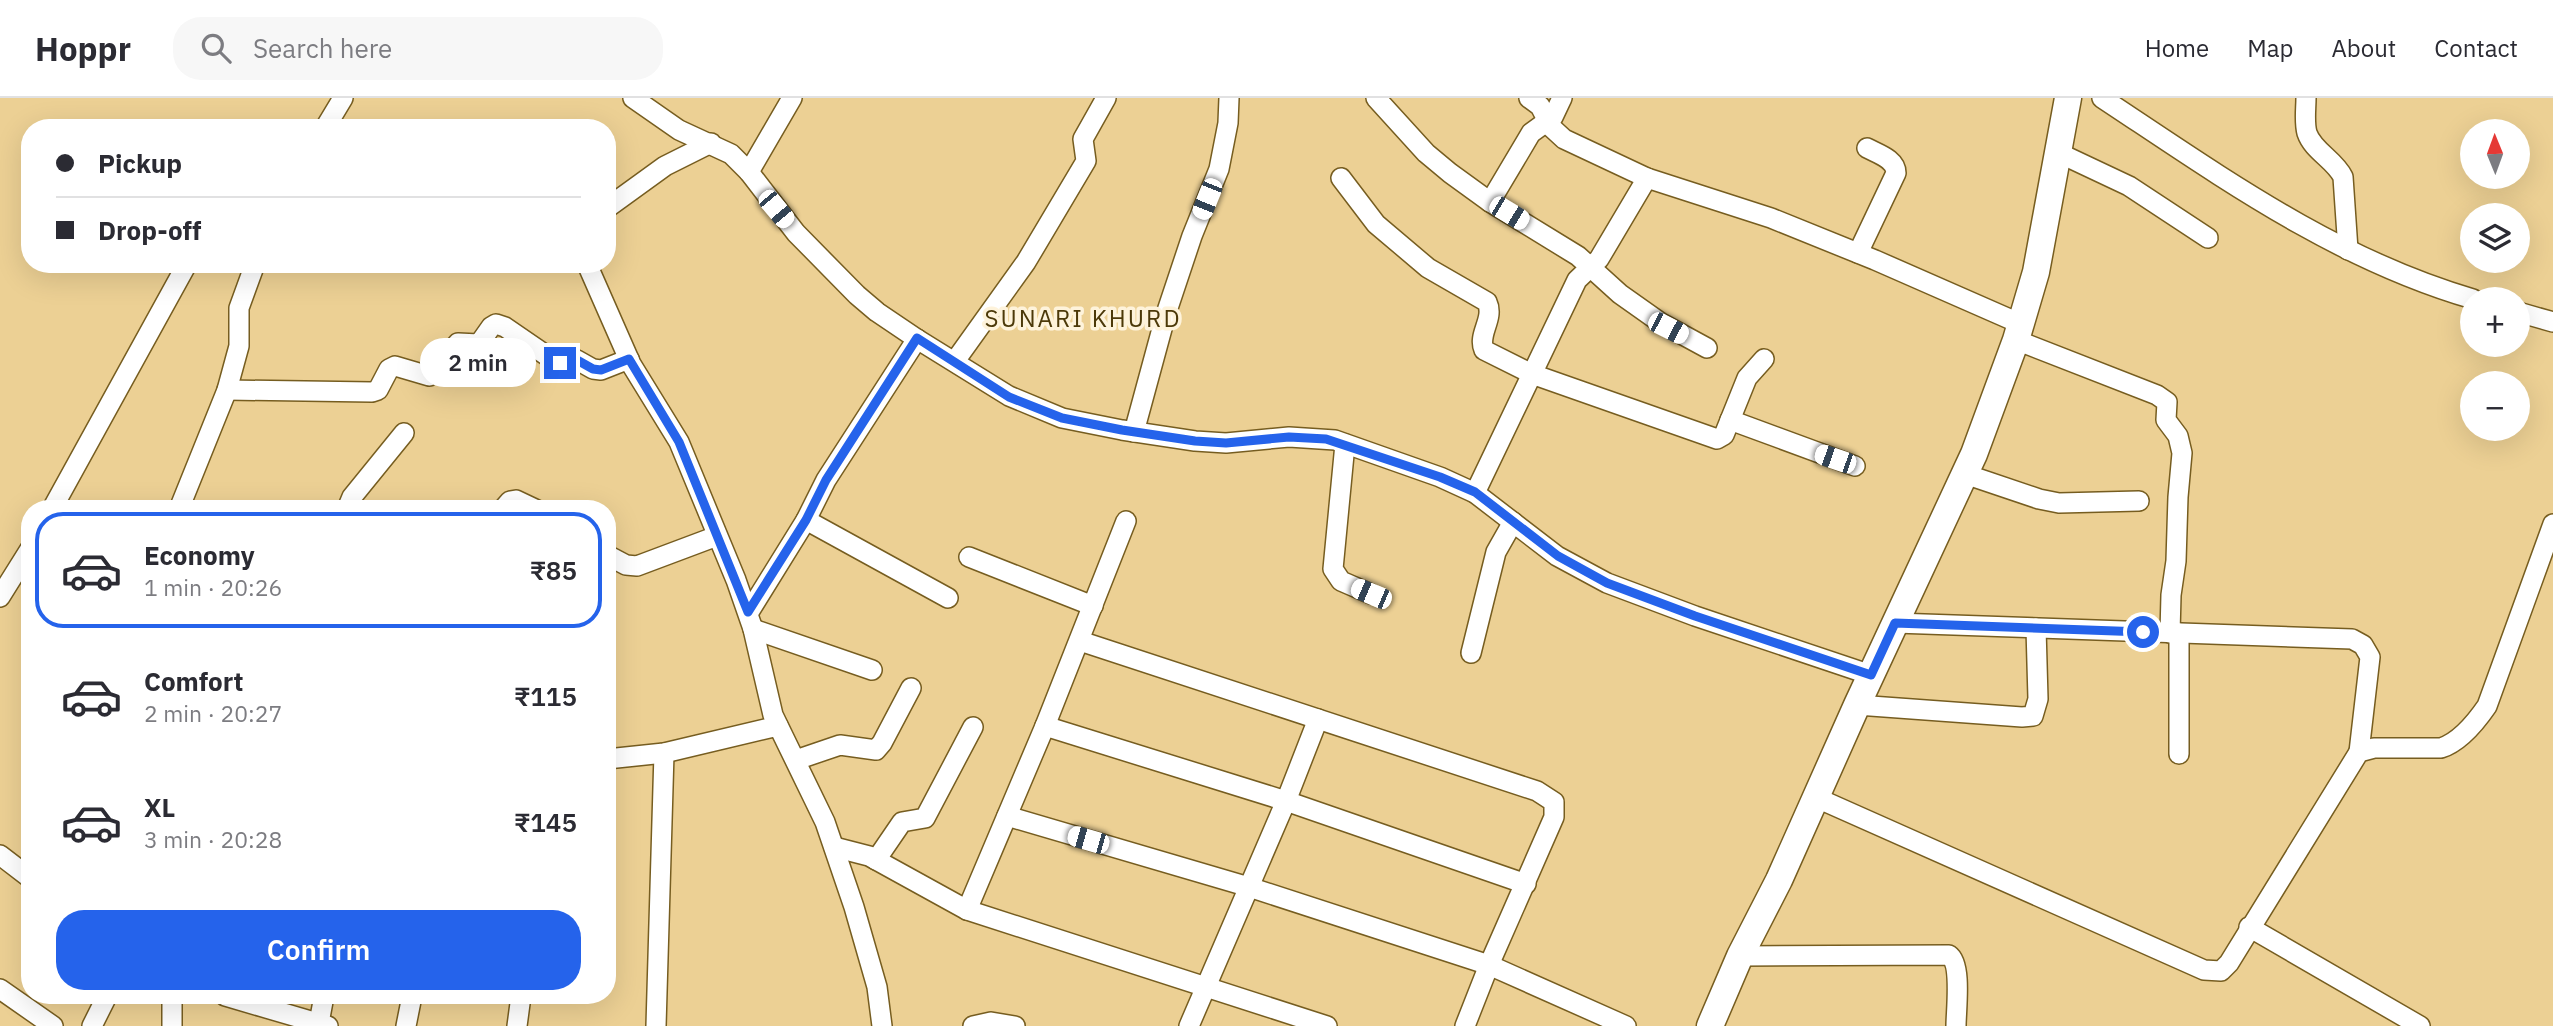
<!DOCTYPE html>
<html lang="en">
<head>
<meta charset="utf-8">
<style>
	:root { --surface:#fff; --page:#f7f7f7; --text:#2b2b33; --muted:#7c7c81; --line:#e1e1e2; --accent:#2563eb }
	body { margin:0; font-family:"IBM Plex Sans",sans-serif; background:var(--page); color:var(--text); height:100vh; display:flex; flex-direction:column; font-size:26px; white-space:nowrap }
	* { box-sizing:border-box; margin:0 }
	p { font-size:23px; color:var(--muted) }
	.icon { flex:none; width:38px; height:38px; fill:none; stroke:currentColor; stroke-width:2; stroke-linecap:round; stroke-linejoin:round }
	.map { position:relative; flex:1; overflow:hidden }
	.panel { position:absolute; left:21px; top:402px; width:595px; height:504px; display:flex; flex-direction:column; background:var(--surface); border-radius:28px; box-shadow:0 7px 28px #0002 }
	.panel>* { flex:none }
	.guide { position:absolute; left:21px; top:21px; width:595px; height:154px; border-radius:28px; box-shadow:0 7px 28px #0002; display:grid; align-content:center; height:154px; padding:0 35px; background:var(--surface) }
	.needle { width:46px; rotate:359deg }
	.controls { position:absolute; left:2460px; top:21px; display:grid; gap:14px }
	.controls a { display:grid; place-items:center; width:70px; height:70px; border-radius:50%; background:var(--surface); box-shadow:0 7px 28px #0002; font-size:35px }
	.end { position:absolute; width:32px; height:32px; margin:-16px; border:9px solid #2563eb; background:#fff; box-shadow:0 0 0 4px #fff }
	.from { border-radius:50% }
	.bubble { position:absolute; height:49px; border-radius:24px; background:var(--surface); box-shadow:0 7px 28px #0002; font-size:23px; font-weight:600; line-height:49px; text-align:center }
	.car { position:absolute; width:21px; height:42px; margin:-21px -10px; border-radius:9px; box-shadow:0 0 5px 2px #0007; background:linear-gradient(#fff 24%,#345 0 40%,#fff 0 76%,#345 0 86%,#fff 0) }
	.guide b { display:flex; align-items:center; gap:24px; height:66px; font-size:26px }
	.guide b+b { border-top:2px solid var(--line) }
	.guide i { width:18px; height:18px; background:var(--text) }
	ul { padding:12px 0 0; list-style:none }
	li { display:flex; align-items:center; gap:21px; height:116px; margin:0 14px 10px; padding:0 21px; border:4px solid transparent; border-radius:28px }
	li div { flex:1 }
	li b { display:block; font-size:26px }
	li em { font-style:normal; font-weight:600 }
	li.current { border-color:var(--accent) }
	li>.icon { width:63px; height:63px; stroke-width:1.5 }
	.action { display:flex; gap:14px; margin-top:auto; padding:14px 35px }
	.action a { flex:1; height:80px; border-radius:28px; background:var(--accent); color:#fff; font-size:28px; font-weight:600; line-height:80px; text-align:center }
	header { display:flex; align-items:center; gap:42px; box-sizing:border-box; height:98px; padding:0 35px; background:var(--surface); border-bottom:2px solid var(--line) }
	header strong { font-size:33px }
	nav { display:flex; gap:38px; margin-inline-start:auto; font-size:24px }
	.search { width:490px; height:63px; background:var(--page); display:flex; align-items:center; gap:18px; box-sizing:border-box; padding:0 24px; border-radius:28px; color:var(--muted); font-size:26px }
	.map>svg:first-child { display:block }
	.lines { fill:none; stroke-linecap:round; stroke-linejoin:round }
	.street-casing { stroke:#765d20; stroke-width:22 }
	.secondary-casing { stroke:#765d20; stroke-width:29 }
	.street { stroke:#fff; stroke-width:19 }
	.secondary { stroke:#fff; stroke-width:26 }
	.route { stroke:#2563eb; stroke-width:9 }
	.labels { text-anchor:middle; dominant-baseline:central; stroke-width:7; stroke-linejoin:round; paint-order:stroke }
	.quarter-label { font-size:24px; letter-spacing:2px; fill:#4c3909; stroke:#fef3db }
</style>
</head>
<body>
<header>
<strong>Hoppr</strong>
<div class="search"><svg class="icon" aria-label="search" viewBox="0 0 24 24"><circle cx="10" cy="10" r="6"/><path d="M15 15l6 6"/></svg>Search here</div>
<nav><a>Home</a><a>Map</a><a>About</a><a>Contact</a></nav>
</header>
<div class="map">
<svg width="2553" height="928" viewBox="0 0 2553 928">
	<rect width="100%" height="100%" fill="#ecd094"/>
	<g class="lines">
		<defs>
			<g id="street">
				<polyline points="633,0 679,32 731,56 749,74 796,135 857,197 877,214 917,241 1009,298 1062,320 1122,332 1195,343 1226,345 1289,339 1335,342 1440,379 1475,395 1557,458 1607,485 1695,518 1871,577"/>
				<polyline points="1376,0 1426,55 1450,75 1490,104 1578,158 1620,196 1661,225 1707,250"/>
				<polyline points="1529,0 1540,8 1551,29 1564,41 1647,80 1771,120 1875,162 2021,226"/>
				<path d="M2102 0C2220 78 2335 161 2473 201"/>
				<path d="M2306 0C2306 11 2304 24 2307 35 2313 53 2335 62 2343 79L2348 152"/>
				<polyline points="325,30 343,0"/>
				<polyline points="2059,55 2129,88 2208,140"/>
				<polyline points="749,74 792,0"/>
				<path d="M1341 80 1376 126 1428 170 1487 204C1495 221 1477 236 1484 252L1532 276 1717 341 1724 337 1747 280 1764 261"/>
				<polyline points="1490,104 1531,35 1553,19 1562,0"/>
				<polyline points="607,110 665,68 711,45"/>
				<path d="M1858 155 1896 75C1896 61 1878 56 1867 50"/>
				<polyline points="587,166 631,266 679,344 736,482 753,531 773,617 825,724 854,809 877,889 882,928"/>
				<polyline points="2518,214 2553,224"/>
				<polyline points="2016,242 2157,297 2167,304 2166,322 2178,338 2182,355 2178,399 2176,463 2171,497 2170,535"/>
				<polyline points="955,263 1026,164 1086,63 1083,41 1106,0"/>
				<polyline points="227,292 372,294 378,292 389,271 395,268 429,278 458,245 479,246 491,229 496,226 505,229 556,264 577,262 593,271 601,272 629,261"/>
				<polyline points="1730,322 1855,368"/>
				<polyline points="1134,334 1166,216 1192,138 1219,71 1228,25 1229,0"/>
				<polyline points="1345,346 1333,471 1341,483 1371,496"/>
				<polyline points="1965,376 2039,401 2059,405 2139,403"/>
				<polyline points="1475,395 1577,182 1599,161 1647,80"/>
				<polyline points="52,411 187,166"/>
				<polyline points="179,411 227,292 239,248 239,210 255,166"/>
				<polyline points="347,411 352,399 404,335"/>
				<polyline points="503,411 510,403 516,402 535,411"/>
				<polyline points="806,422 948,500"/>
				<polyline points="607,457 626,467 637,468 717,438"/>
				<polyline points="969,459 1093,508"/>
				<polyline points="0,499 30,451"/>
				<polyline points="749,514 806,422 826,382 917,241"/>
				<polyline points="1895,525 2352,541 2363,547 2370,559 2359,654"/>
				<polyline points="753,531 872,572"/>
				<polyline points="2179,535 2179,656"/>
				<polyline points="1080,543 1537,693 1554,704 1554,719 1489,867 1465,928"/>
				<polyline points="1471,555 1496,454 1513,424"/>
				<polyline points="1857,607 2022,619 2033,618 2038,601 2036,530"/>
				<polyline points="1045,628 1286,703 1526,786"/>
				<polyline points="607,661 664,655 778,628"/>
				<polyline points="796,662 840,647 876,652 882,645 911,590"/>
				<path d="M1817 700 2204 872 2221 873 2229 865 2359 654 2374 650H2441C2460 644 2476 624 2487 608L2553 426"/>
				<polyline points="1007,718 1249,789 1489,867 1626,928"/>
				<polyline points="834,749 869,758 967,812 1327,928"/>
				<polyline points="0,757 30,780"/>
				<polyline points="876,762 902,724 925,720 973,629"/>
				<polyline points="967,812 1045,628 1126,423"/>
				<polyline points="2249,829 2420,928"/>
				<path d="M1740 858 1949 857C1962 866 1956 912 1956 928"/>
				<polyline points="0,891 53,928"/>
				<polyline points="172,898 172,928"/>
				<polyline points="225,898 328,928"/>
				<polyline points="319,925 324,898"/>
				<polyline points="92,928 107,898"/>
				<polyline points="406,928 412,898"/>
				<polyline points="517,928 521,898"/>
				<polyline points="656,928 664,655"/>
				<polyline points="973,928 991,924 1015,928"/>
				<polyline points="1189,928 1286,703 1318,621"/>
			</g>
			<polyline id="secondary" points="1710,928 1740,858 1779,782 1857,607 1974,356 2016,242 2036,174 2068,0"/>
		</defs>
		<use href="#street" class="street-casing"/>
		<use href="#secondary" class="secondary-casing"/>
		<use href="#street" class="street"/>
		<use href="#secondary" class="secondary"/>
	</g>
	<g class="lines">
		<polyline class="route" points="560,265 577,262 593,271 601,272 629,261 679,344 748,514 806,422 826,382 917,240 1009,299 1062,320 1122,332 1195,343 1226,345 1289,339 1326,341 1440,379 1475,394 1558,458 1607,485 1695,518 1871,577 1895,525 2143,534"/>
	</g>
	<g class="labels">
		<g class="quarter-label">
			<text x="1083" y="220">SUNARI KHURD</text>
		</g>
	</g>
</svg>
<div class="controls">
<a><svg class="needle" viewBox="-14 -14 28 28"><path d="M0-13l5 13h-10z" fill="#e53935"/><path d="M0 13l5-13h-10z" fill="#7c7c81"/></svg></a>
<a><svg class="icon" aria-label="layers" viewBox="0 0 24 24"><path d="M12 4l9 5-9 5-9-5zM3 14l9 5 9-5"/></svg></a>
<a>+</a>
<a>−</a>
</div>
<i class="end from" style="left:2143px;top:534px"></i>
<i class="end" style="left:560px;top:265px"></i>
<div class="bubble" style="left:420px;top:240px;width:116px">2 min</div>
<i class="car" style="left:1207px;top:101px;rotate:202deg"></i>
<i class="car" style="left:776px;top:111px;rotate:140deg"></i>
<i class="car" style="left:1509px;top:115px;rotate:121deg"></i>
<i class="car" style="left:1668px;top:230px;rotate:117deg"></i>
<i class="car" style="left:1835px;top:361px;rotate:289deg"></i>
<i class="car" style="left:1371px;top:496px;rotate:293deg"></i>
<i class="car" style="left:1088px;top:742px;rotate:286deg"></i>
<div class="guide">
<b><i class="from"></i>Pickup</b>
<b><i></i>Drop-off</b>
</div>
<section class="panel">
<ul>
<li class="current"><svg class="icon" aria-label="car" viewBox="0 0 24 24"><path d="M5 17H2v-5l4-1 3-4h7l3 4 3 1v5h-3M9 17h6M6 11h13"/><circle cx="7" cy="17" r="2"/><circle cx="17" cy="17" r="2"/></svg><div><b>Economy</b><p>1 min · 20:26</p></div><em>₹85</em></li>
<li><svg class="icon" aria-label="car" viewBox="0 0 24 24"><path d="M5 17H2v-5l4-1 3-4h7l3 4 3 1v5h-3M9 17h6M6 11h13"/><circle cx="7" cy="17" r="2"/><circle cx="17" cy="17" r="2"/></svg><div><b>Comfort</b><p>2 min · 20:27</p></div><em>₹115</em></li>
<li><svg class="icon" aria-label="car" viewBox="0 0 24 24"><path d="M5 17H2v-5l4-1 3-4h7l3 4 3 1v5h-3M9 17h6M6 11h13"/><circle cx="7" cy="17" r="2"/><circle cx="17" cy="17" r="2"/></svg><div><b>XL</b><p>3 min · 20:28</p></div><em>₹145</em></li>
</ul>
<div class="action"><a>Confirm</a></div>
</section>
</div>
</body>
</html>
